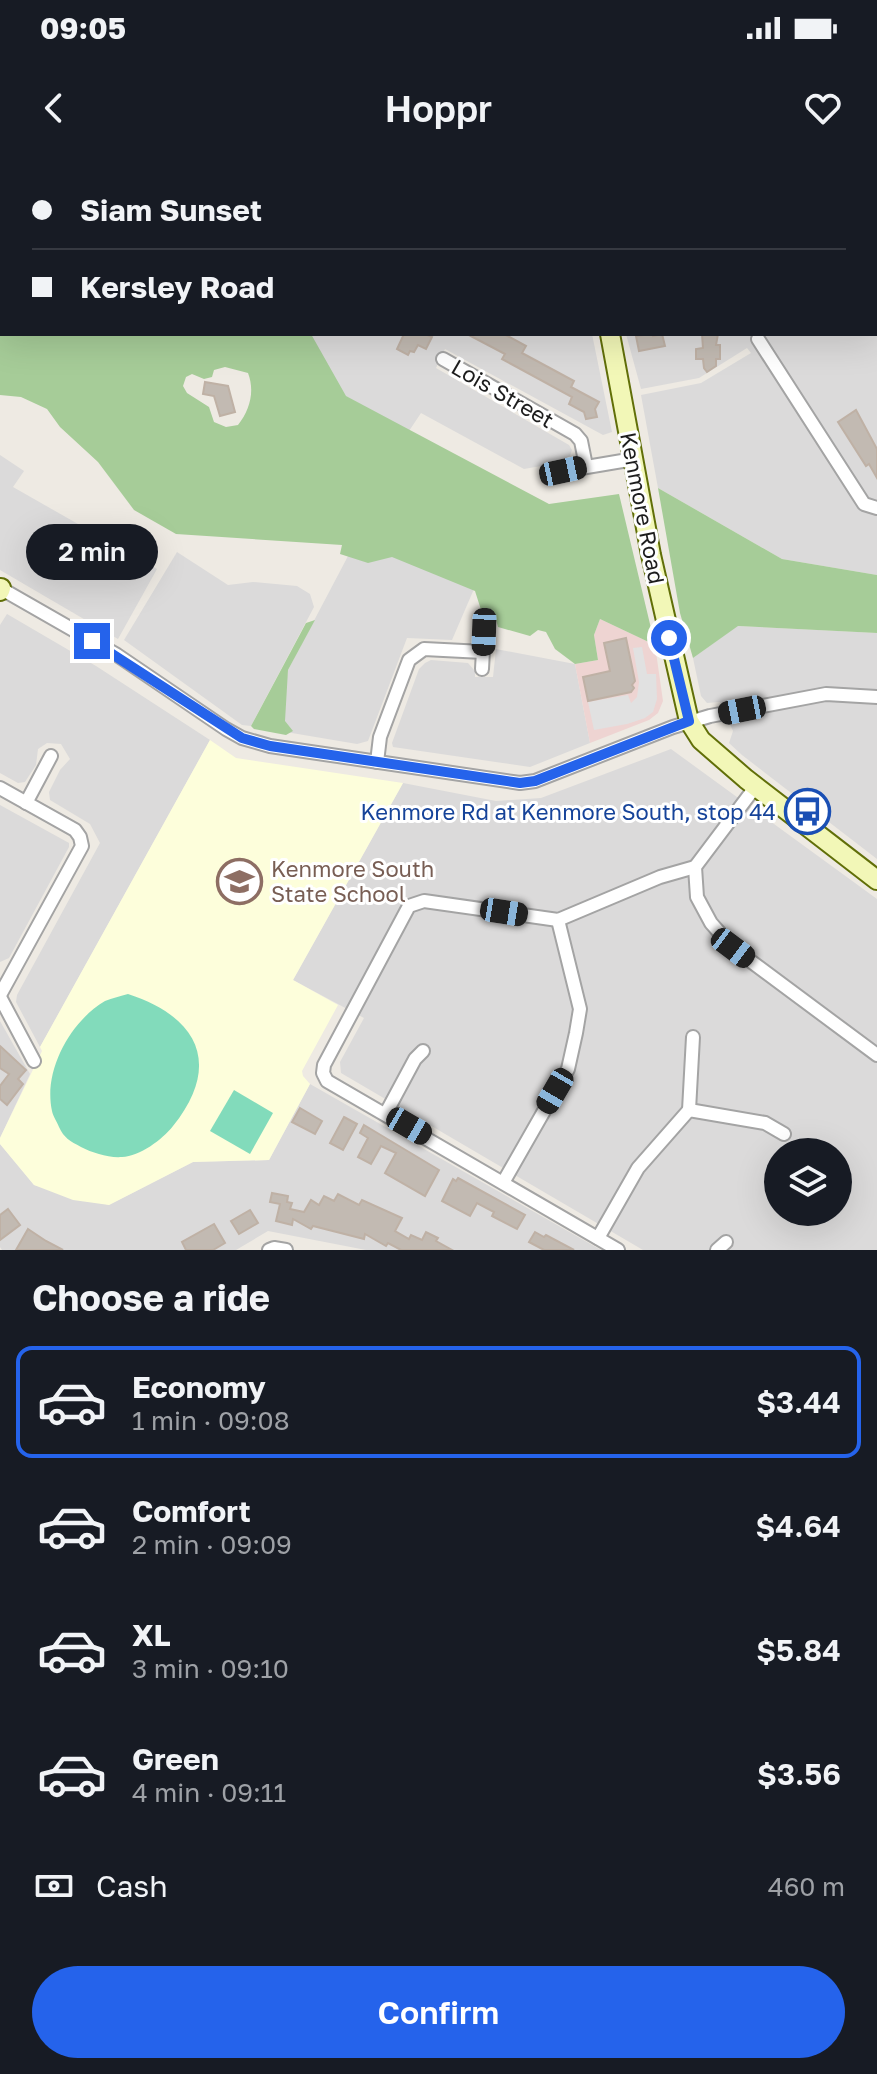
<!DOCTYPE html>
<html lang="en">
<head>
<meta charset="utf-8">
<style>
	:root { --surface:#171b24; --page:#20242c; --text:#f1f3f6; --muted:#9ea1a6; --line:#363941; --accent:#2563eb }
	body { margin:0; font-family:"Golos Text",sans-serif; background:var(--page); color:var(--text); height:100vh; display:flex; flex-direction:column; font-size:30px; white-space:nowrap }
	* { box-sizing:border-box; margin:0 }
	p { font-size:26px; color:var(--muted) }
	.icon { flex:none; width:44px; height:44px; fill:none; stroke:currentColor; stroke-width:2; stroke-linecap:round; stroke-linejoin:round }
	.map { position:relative; height:1090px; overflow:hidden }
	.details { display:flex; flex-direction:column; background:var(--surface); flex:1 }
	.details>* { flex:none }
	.guide { position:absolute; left:0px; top:0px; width:878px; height:176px; box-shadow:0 8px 32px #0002; display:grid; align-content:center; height:176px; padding:0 32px; background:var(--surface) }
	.fabs { position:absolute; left:764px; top:978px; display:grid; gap:16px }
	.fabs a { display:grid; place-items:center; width:88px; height:88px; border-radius:50%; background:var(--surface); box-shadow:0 8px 32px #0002; font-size:40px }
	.end { position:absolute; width:36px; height:36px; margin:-18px; border:10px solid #2563eb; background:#fff; box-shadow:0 0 0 4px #fff }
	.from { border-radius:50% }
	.bubble { position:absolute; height:56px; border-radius:28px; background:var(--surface); box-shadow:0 8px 32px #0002; font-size:26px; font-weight:600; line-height:56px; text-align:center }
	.car { position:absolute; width:24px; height:48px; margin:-24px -12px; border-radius:10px; box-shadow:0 0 6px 2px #0007; background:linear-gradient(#222 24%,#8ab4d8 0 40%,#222 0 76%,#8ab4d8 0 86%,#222 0) }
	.guide b { display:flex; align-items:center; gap:28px; height:76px; font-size:30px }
	.guide b+b { border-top:2px solid var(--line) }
	.guide i { width:20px; height:20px; background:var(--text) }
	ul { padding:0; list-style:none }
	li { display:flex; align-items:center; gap:24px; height:112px; margin:0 16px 12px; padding:0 16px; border:4px solid transparent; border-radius:16px }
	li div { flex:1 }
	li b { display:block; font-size:30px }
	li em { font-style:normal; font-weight:600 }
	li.on { border-color:var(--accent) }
	li>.icon { width:72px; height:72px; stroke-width:1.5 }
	h2 { padding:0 32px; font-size:36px; line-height:96px }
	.pay { display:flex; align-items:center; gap:20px; height:88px; padding:0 32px; font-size:30px }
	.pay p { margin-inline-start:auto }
	.action { display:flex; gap:16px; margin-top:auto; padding:16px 32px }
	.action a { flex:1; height:92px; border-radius:48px; background:var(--accent); color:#fff; font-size:32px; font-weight:600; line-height:92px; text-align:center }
	.status { display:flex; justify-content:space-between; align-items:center; height:56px; padding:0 40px; background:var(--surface); direction:ltr }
	.status svg { height:22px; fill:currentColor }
	header { display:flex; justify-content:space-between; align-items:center; height:104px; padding:0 32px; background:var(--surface); font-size:36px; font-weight:600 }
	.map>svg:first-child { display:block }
	.residential { fill:#dbdada; fill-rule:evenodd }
	.commercial { fill:#eed4d2 }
	.education { fill:#fdfedb }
	.forest { fill:#a6cc98; fill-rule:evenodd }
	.pitch { fill:#82dbbb }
	.parking { fill:#e1e1e1 }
	.building { fill:#c2bab2; stroke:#bfb1a5; stroke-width:2 }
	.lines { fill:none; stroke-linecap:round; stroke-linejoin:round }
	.street-casing { stroke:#a4a4a4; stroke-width:16 }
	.secondary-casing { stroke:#616f08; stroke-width:22 }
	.street { stroke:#fff; stroke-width:12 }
	.secondary { stroke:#f2f7b7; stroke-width:18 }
	.route { stroke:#2563eb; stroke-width:10 }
	.labels { text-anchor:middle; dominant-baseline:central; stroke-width:6; stroke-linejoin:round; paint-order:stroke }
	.street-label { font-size:22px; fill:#1d1d1d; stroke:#fff }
	.transit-label { font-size:22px; fill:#164399; stroke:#fff; text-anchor:end }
	.education-label { font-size:22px; fill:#785e54; stroke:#fff; text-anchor:start }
</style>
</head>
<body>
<div class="status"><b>09:05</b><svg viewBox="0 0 49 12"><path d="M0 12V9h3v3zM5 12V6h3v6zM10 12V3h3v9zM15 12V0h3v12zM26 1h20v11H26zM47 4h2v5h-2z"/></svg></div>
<header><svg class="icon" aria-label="back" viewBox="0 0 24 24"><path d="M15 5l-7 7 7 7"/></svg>Hoppr<svg class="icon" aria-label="heart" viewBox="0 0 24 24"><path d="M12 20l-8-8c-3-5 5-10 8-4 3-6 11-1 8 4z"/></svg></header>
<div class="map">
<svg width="877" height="1090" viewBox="0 0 877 1090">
	<rect width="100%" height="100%" fill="#eeeae3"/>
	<g class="residential">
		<polygon points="877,18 877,415 782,399 658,328 641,235 701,223 751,193 747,188 699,218 641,229 626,174 876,174"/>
		<polygon points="222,174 592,174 612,272 603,275 445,189 436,208 569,285 572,290 570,296 558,303 524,309 421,253 409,271 345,236"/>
		<polygon points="0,295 24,311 13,327 157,409 118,479 0,410"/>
		<polygon points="357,379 477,422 452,480 407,478 368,581 357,584 280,571 288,510"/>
		<polygon points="177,392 228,425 253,422 297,426 310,434 314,447 251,566 242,565 124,480"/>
		<polygon points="7,454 96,506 210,580 40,887 16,842 17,835 100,683 90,664 50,640 49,632 60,610 70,599 61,584 47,583 38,589 36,605 25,622 18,623 0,613 0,465"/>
		<polygon points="737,466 877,473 877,699 742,595 729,583 733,571 720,542 707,543 701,536 693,498"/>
		<polygon points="496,489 575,504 590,583 530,607 393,587 392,583 419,509 425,503 431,500 468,503 475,511 475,517 493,517"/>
		<path d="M671 589 877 739V1090H643L341 913 340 902 364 858 293 820 403 623 496 641 541 638ZM778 992H838V1052H778Z"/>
		<polygon points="0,645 69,683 69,687 9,798 0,802"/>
		<polygon points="0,861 30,914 0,978"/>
		<polygon points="310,924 601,1090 366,1090 268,1071 236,1090 2,1090 0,1087 0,984 34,1025 109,1045 193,1002 269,1000"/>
	</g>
	<polygon class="commercial" points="600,459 655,485 663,541 658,553 649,560 590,583 575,504 598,500 594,475"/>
	<polygon class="education" points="210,580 236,598 403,623 293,820 338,845 302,911 303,916 310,924 269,1000 193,1002 109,1045 73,1040 34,1025 0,984 0,978 42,891 40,887"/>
	<g class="forest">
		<path d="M0 0 450 2H2V174H311L346 236 549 344 619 334 655 485 600 459 594 475 598 500 575 504 555 489 546 472 538 470 530 476 498 467 495 456 491 457 489 467 484 468 480 464 483 456 475 431 392 397 368 403 340 394 342 385 176 374 134 350 98 302 60 267 47 249 21 237 0 235ZM225 207 248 213C255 231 250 250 238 265L226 267 214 262 209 247 187 233 183 226 186 217 192 214 204 219 212 217 214 210Z"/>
		<polygon points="658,328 782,399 877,415 877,473 738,466 693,498 680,453"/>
		<polygon points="315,460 288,510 285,561 293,571 286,575 254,569 251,566 306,463"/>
	</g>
	<g class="pitch">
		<path d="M128 834C199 857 222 905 173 966 162 980 140 996 122 997 108 998 93 993 81 987 70 981 64 978 59 967 57 962 53 956 52 951 43 910 71 861 105 841 112 838 121 836 128 834Z"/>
		<polygon points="234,930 273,953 250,994 210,971"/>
	</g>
	<polygon class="parking" points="642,487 647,514 656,514 657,539 653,552 645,558 627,564 594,570 588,542 628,535 631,543 637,537 639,522 633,488"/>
	<g class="building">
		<polygon points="404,174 425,174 432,177 426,189 418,185 414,192 410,191 408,195 397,189"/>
		<polygon points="467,174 504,174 526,186 522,193 574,221 571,227 599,242 595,249 597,257 586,259 584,252 569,244 572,237 502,199 505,194"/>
		<polygon points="652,174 653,176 662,174 665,186 639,191 636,176"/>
		<polygon points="702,174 718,174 716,185 720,185 720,199 716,199 716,206 707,212 704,208 703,199 696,199 696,189 703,188"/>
		<polygon points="205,222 228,226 235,252 220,256 214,236 203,234"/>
		<polygon points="856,250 877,289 877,318 869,304 866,306 838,262"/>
		<polygon points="626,478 635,521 632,525 634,528 631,532 588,541 583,517 610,511 604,483"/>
		<polygon points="0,886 26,910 18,919 23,924 7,945 0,939 0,926 9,914 0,908"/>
		<polygon points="300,948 322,961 315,974 292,962"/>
		<polygon points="344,957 357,964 343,990 330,983"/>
		<polygon points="364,965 439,1010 425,1036 385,1013 396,993 381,986 371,1004 358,997 368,978 360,973"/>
		<polygon points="458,1018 525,1055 517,1069 492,1056 494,1052 477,1043 470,1056 442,1041 453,1019 456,1021"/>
		<polygon points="272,1033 288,1036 287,1042 292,1043 290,1049 304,1052 311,1040 319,1045 324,1036 334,1041 338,1034 359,1045 362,1040 402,1058 395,1071 409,1079 411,1075 422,1080 426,1072 438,1078 436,1081 452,1090 401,1090 388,1083 386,1086 365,1074 364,1079 313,1066 311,1069 293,1059 292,1065 276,1061 280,1044 270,1042"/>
		<polygon points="8,1049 20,1065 0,1080 0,1055"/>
		<polygon points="250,1050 258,1063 239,1074 231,1061"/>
		<polygon points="214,1064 225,1083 213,1090 186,1090 182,1082"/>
		<polygon points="28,1069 46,1081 63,1090 16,1090"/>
		<polygon points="535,1072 544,1077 546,1075 574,1090 544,1090 529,1082"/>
	</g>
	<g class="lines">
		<defs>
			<g id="street">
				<polyline points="871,2 874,0"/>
				<polyline points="876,136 877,137"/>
				<polyline points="758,179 864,344 877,348"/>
				<polyline points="443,199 575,274 581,281 586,306"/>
				<polyline points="563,311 634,299"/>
				<polyline points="0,428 117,495 226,569 242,578 270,586 520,623 535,621 673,567 710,556 826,534 877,537"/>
				<polyline points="482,509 484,472"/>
				<polyline points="377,602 380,577 409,500 424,489 483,492"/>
				<polyline points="756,626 695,707 697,737 711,763 733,788 877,895"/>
				<polyline points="0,628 75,670 80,677 82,686 0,835"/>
				<polyline points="26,643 51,596"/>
				<polyline points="0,837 34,901"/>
				<polyline points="689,950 693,877"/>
				<polyline points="386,953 415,899 423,891"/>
				<polyline points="504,1021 568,909 576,873 580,849 558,760"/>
				<polyline points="598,1078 638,1008 689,950 765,963 784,974"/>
				<polyline points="269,1090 274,1088 286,1090"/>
				<polyline points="618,1090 327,921 323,913 324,905 409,746 424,741 558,760 660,717 695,707"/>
				<polyline points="717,1090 726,1082"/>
			</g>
			<g id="secondary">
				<polyline points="614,0 616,2"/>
				<polyline points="610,174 651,395 689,561 701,580 746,619 877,720"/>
				<polyline points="0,431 1,428"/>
			</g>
		</defs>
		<use href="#street" class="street-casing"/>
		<use href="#secondary" class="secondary-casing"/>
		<use href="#street" class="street"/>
		<use href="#secondary" class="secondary"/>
	</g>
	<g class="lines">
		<polyline class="route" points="92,481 242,578 270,586 520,623 535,621 689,561 669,478"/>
	</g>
	<defs>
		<symbol id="bus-ring" viewBox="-11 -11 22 22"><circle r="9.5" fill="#fff" stroke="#1a4fb4" stroke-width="1.5"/><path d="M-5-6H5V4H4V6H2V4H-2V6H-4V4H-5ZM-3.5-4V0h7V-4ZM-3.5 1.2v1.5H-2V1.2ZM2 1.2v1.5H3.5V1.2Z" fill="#1a4fb4"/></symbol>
		<symbol id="school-ring" viewBox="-11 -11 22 22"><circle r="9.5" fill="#fff" stroke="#8d6e63" stroke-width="1.5"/><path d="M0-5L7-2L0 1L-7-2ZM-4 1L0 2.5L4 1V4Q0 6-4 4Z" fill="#8d6e63"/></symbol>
	</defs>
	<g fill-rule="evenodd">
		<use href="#bus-ring" x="782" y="626" width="51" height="51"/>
		<use href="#school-ring" x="214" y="696" width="51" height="51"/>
	</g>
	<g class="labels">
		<g class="street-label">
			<text transform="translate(503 233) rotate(30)">Lois Street</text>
			<text transform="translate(643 348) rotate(79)">Kenmore Road</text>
		</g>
		<g class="transit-label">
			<text x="776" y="651">Kenmore Rd at Kenmore South, stop 44</text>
		</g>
		<g class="education-label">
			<text x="271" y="708">Kenmore South<tspan x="271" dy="25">State School</tspan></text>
		</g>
	</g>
</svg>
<div class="fabs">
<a><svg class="icon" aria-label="layers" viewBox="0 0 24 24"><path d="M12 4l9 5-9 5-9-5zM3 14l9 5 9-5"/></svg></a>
</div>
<i class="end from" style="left:669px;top:478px"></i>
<i class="end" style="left:92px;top:481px"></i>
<div class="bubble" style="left:26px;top:364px;width:132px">2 min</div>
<i class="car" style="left:563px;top:311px;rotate:78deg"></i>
<i class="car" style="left:484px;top:472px;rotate:182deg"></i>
<i class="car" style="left:742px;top:550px;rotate:259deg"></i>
<i class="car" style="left:504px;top:752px;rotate:99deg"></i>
<i class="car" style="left:733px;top:788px;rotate:127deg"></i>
<i class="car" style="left:555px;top:931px;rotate:210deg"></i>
<i class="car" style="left:409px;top:966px;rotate:120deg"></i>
<div class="guide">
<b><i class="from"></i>Siam Sunset</b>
<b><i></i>Kersley Road</b>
</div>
</div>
<section class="details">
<h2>Choose a ride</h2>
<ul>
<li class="on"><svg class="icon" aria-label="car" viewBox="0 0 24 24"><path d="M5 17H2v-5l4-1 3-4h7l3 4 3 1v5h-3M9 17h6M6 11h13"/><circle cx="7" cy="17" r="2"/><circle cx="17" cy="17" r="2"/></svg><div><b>Economy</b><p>1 min · 09:08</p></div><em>$3.44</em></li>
<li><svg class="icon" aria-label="car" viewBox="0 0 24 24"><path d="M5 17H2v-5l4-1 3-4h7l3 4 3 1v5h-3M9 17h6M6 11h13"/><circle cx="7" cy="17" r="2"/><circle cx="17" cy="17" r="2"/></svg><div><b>Comfort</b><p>2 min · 09:09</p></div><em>$4.64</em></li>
<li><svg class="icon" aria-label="car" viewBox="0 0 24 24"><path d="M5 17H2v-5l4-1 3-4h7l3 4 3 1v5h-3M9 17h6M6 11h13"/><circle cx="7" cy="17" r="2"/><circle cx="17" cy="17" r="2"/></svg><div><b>XL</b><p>3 min · 09:10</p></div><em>$5.84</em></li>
<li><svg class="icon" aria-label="car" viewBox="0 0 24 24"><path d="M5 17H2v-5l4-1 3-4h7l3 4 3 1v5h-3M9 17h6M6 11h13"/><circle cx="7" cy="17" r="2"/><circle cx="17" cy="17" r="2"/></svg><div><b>Green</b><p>4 min · 09:11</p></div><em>$3.56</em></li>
</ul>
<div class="pay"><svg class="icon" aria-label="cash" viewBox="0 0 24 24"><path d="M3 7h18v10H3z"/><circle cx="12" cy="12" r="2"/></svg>Cash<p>460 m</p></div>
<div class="action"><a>Confirm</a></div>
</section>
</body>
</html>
